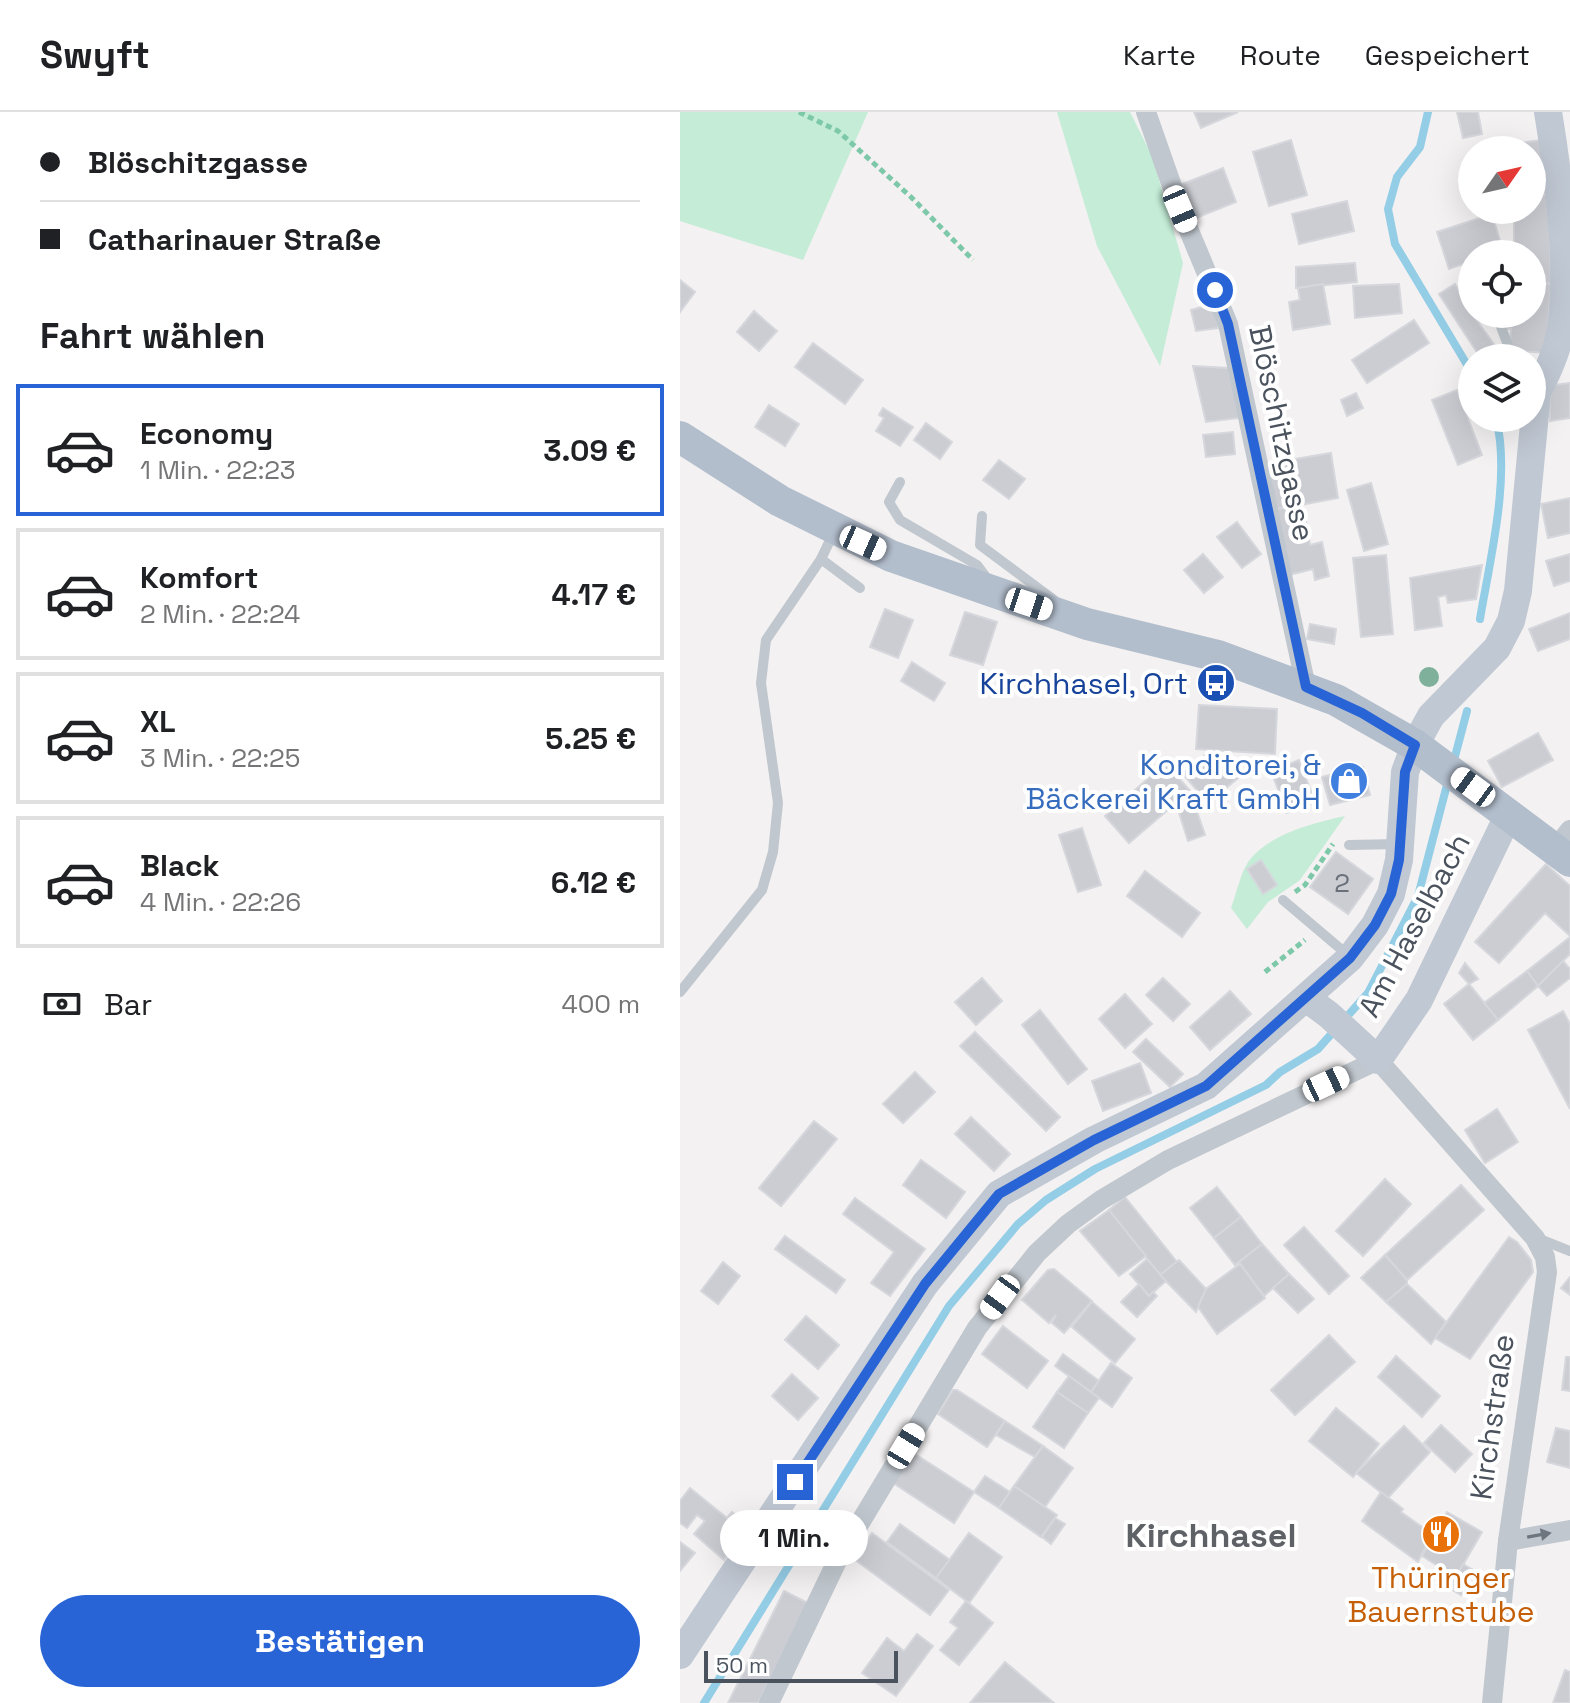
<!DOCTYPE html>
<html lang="de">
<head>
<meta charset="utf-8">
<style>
	:root { --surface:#fff; --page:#f6f6f6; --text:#202124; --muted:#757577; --line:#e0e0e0; --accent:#2864d6 }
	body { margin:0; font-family:"Space Grotesk",sans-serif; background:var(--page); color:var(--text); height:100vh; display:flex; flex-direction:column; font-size:30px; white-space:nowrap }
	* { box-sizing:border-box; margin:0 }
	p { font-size:26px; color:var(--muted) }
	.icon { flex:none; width:44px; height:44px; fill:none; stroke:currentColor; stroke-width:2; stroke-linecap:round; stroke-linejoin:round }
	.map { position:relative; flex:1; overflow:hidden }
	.sheet { display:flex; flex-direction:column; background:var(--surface); width:680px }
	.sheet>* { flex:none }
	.hud { display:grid; align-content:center; height:176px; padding:0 40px; background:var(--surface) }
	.needle { width:52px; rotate:56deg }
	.fabs { position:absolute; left:778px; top:24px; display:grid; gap:16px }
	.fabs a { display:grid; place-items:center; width:88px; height:88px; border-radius:50%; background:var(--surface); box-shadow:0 8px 32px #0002; font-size:40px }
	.scale { position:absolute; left:24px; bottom:20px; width:194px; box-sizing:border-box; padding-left:8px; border:4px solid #4a525d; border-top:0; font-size:22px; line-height:28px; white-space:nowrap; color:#4a525d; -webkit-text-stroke:6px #fff; paint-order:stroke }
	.end { position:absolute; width:36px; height:36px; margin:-18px; border:10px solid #2864d6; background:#fff; box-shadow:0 0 0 4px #fff }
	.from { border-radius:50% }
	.bubble { position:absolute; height:56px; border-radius:28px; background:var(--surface); box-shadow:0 8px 32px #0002; font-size:26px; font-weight:800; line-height:56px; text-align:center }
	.car { position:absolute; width:24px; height:48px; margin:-24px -12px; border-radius:10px; box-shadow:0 0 6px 2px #0007; background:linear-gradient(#fff 24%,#345 0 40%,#fff 0 76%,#345 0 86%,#fff 0) }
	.hud b { display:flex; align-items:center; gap:28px; height:76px; font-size:30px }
	.hud b+b { border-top:2px solid var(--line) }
	.hud i { width:20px; height:20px; background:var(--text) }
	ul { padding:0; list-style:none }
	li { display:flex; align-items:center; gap:24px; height:132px; margin:0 16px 12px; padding:0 24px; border:4px solid var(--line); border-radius:0px }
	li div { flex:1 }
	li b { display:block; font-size:30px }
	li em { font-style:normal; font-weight:800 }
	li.on { border-color:var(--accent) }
	li>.icon { width:72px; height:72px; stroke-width:1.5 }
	h2 { padding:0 40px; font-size:36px; line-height:96px }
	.pay { display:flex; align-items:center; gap:20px; height:88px; padding:0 40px; font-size:30px }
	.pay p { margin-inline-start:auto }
	.action { display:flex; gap:16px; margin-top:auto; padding:16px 40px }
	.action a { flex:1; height:92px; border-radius:48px; background:var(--accent); color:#fff; font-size:32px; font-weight:800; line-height:92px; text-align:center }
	header { display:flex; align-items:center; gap:48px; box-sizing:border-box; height:112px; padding:0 40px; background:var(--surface); border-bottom:2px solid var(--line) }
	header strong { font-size:38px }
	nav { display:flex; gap:44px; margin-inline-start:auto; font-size:28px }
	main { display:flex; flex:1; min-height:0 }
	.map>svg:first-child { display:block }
	.green { fill:#c4ecd7 }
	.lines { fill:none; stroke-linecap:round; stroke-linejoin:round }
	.stream { stroke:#94cde6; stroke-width:8 }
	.building { fill:#cbcdd3; stroke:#d5d7dc; stroke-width:2 }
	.path { stroke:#7ec8aa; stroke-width:5; stroke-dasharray:6 4; stroke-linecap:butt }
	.lane { stroke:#c0c7ce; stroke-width:10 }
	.street { stroke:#c0c7ce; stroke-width:20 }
	.secondary { stroke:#c0c8d3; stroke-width:28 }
	.primary { stroke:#b3becd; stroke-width:32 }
	.tree { fill:#7eb09b }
	.oneway { fill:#6d757f }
	.route { stroke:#2864d6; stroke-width:10 }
	.labels { text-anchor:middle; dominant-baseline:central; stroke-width:8; stroke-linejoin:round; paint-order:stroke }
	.number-label { font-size:26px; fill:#6a717a }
	.street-label { font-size:30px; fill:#4a525d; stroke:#fff }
	.transit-label { font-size:30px; fill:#164399; stroke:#fff; text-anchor:end }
	.shop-label { font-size:30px; fill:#366cbe; stroke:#fff; text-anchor:end }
	.food-label { font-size:30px; fill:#c56008; stroke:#fff }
	.quarter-label { font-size:34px; font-weight:bold; fill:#5e6165; stroke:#fff }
</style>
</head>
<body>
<header>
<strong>Swyft</strong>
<nav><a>Karte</a><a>Route</a><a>Gespeichert</a></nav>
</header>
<main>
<section class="sheet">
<div class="hud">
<b><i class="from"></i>Blöschitzgasse</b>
<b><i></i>Catharinauer Straße</b>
</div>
<h2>Fahrt wählen</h2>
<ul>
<li class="on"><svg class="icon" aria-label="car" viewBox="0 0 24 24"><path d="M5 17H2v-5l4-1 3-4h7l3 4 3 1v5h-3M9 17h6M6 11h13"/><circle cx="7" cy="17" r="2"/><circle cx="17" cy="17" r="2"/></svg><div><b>Economy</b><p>1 Min. · 22:23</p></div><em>3.09 €</em></li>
<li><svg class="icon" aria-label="car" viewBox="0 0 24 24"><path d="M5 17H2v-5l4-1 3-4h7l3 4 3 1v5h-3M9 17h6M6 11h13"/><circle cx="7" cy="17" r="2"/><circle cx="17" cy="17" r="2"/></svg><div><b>Komfort</b><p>2 Min. · 22:24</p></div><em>4.17 €</em></li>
<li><svg class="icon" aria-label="car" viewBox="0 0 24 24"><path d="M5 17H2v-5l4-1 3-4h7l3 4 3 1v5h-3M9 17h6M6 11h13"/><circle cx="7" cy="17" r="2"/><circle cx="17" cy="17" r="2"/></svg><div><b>XL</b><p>3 Min. · 22:25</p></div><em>5.25 €</em></li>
<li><svg class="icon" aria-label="car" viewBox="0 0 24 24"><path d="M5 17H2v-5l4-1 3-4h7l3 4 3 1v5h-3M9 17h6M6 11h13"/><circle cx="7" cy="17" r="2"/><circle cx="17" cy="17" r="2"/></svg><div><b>Black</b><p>4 Min. · 22:26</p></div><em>6.12 €</em></li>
</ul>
<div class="pay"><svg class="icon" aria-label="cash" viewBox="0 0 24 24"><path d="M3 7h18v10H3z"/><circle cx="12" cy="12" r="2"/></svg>Bar<p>400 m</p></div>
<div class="action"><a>Bestätigen</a></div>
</section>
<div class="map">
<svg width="890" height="1591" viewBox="0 0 890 1591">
	<rect width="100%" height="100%" fill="#f3f1f1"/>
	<g class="green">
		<polygon points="0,0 188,0 123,148 0,109"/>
		<polygon points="377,0 450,0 472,44 503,151 480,254 417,134"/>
		<path d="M665 704 620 768 588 790 567 817 551 796C557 781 561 756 573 744 596 720 634 711 665 704Z"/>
	</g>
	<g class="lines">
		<g class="stream">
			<polyline points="748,0 740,35 717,65 708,97 715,132 792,261"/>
			<path d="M800 507C810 447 831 365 816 306"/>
			<polyline points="773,652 787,599"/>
			<polyline points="24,1591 269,1194 338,1112 366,1088 415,1057 586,973 600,960 638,937 688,881 738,784 768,669"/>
		</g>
	</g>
	<g class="building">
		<polygon points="514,0 558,0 521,16"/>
		<polygon points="777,0 798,0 802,22 783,26"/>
		<polygon points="611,28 627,83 589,94 573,40"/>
		<polygon points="862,28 869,82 852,83 852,38 808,38 807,35"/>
		<polygon points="543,56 556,90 516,106 502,72"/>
		<polygon points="869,82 871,172 852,170 852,142 834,142 834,98 852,98 852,83"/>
		<polygon points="667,89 674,119 619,132 612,102"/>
		<polygon points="812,102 823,139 813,142 792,142 792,149 769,157 757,120"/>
		<polygon points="675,151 677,170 616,176 616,155"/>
		<polygon points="0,168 15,180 0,200"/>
		<polygon points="852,170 871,172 866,241 830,238 831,217 827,217 828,202 852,202"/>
		<polygon points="643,172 650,212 613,218 609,190 620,188 618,176"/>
		<polygon points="719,172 722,201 675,206 673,174"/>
		<polygon points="775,172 792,202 816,235 800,245 759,182"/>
		<polygon points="532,192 539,216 516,219 511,198"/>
		<polygon points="74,199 97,219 79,239 57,220"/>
		<polygon points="734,208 749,231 687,271 672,248"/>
		<polygon points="133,231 183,268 165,292 115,255"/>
		<polygon points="513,254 548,256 559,306 526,310"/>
		<polygon points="890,271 890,306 870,309 870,286 875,273"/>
		<polygon points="777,278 802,343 778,353 752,288"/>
		<polygon points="676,281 683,296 667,304 661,288"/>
		<polygon points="89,293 119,312 105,334 75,315"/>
		<polygon points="203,296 233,315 220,334 196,319 204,306 199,303"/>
		<polygon points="246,311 272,330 260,347 234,328"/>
		<polygon points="553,320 555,342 526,345 523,323"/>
		<polygon points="651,341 658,386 594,398 585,352"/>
		<polygon points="319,348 345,367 329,387 303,368"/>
		<polygon points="691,371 708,432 684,439 667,378"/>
		<polygon points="890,386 890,421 868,426 861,392"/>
		<polygon points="613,394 615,406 625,404 630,433 642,430 649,464 635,468 633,457 609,463 597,397"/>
		<polygon points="557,410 581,442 562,456 537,425"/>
		<polygon points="523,442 543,465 524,481 504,458"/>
		<polygon points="890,442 890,469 874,474 866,449"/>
		<polygon points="706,443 713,522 681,525 673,446"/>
		<polygon points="802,453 796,487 768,491 766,483 758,485 762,514 735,518 730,466"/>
		<polygon points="205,497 233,508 218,546 190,535"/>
		<polygon points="285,500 317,510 303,553 270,543"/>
		<polygon points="890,501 890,527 858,539 849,517"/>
		<polygon points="630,512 656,517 654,532 627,527"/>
		<polygon points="232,550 265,571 254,589 221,569"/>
		<polygon points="519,593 597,597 595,642 516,637"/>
		<polygon points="858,621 873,648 822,675 808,649"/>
		<polygon points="531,638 535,638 558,666 528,691 503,662"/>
		<polygon points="619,648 635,690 607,701 591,659"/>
		<polygon points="486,651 510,679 449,731 425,704"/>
		<polygon points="683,655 690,683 650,693 642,665"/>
		<polygon points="510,679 525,723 508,729 496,691"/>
		<polygon points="402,716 421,773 398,780 379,723"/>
		<polygon points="656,740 693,767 668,802 630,775"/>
		<polygon points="581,748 597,773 583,782 567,757"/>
		<polygon points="866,752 890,774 890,824 865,801 819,851 795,830"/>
		<polygon points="465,759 520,801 502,825 447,784"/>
		<polygon points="890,825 890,842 858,874 847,859"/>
		<polygon points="883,849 890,857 890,866 867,884 858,874"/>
		<polygon points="785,851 798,867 789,872 779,861"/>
		<polygon points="847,859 858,874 818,908 804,891"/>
		<polygon points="302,866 322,889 296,913 275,890"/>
		<polygon points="483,866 510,892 493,909 466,883"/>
		<polygon points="789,872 818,908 793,928 764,892"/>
		<polygon points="550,879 571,902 530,938 510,915"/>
		<polygon points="445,882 472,912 445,936 419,907"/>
		<polygon points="360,898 407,957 388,972 342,913"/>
		<polygon points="883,899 890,912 890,997 848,918"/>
		<polygon points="295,920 380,1005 366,1019 280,934"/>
		<polygon points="466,927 503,962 490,975 453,940"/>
		<polygon points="460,951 471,981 423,999 412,969"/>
		<polygon points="235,960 255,980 223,1011 203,992"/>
		<polygon points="817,997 838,1030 805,1051 785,1018"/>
		<polygon points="291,1005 330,1042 314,1059 275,1022"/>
		<polygon points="134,1009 157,1027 101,1094 79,1076"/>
		<polygon points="241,1048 285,1080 266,1106 223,1073"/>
		<polygon points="705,1067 731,1092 683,1144 656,1119"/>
		<polygon points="781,1073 804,1098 727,1168 705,1143"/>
		<polygon points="537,1075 561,1105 534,1126 510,1096"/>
		<polygon points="445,1085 497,1150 480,1163 429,1098"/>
		<polygon points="175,1086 245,1137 210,1184 191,1171 214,1140 163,1102"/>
		<polygon points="429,1098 466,1144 439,1164 400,1119"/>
		<polygon points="561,1105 582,1132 555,1153 534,1126"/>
		<polygon points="624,1115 669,1164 649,1182 604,1133"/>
		<polygon points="105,1124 165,1168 156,1181 95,1137"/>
		<polygon points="829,1125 837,1130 851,1148 853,1160 790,1247 755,1226"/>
		<polygon points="582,1132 609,1162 584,1184 559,1150"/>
		<polygon points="705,1143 727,1168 727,1172 706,1190 681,1166"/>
		<polygon points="467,1147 486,1169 469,1184 450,1162"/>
		<polygon points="499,1148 526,1177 516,1200 480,1163"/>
		<polygon points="43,1150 60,1164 38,1192 21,1179"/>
		<polygon points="560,1152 585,1186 537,1222 518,1195 526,1177"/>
		<polygon points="374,1157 412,1189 384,1221 372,1211 376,1203 369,1211 342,1188 368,1158"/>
		<polygon points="609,1162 634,1187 618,1201 593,1176"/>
		<polygon points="890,1165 890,1183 881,1176"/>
		<polygon points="459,1172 469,1184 473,1180 477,1184 457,1205 441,1190"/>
		<polygon points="727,1172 766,1210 751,1232 706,1190"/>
		<polygon points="412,1190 455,1227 435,1251 392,1215"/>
		<polygon points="126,1204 159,1233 138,1257 105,1228"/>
		<polygon points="323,1214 368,1249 347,1276 302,1242"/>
		<polygon points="649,1223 675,1250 615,1303 591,1278"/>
		<polygon points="383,1242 419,1269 411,1280 375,1254"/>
		<polygon points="716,1244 760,1284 742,1305 698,1265"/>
		<polygon points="886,1245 890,1245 890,1279 882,1278"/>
		<polygon points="431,1251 452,1266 432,1295 411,1280"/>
		<polygon points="112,1262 138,1286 118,1308 92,1284"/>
		<polygon points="389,1264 419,1286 408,1301 377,1280"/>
		<polygon points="273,1278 277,1278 325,1309 307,1335 258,1302"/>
		<polygon points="377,1280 408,1301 384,1336 353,1315"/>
		<polygon points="656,1296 699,1332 673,1365 629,1329"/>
		<polygon points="325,1309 363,1334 355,1345 316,1323"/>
		<polygon points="761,1313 792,1342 775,1360 744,1331"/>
		<polygon points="724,1314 750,1340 708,1386 676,1361"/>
		<polygon points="876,1316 890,1319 890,1356 867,1350"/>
		<polygon points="363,1334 393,1356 365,1395 334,1374"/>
		<polygon points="232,1340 294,1380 274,1411 213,1371"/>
		<polygon points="305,1364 330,1380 319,1396 294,1380"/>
		<polygon points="334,1374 377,1403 361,1425 319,1396"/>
		<polygon points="10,1376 47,1406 52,1400 69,1415 44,1448 14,1422 25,1409 17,1403 7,1416 0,1411 0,1389"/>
		<polygon points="701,1380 723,1397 721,1400 752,1422 738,1450 682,1409"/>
		<polygon points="767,1400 802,1420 776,1465 742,1444"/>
		<polygon points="375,1406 385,1412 371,1432 362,1425"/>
		<polygon points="220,1412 270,1448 256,1466 207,1430"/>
		<polygon points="192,1421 269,1478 250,1503 174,1447"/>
		<polygon points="289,1421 322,1445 289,1491 256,1466"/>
		<polygon points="0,1430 15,1441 0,1459"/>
		<polygon points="783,1452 795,1459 781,1483 753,1466 759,1454 776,1465"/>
		<polygon points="104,1479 128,1491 78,1591 48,1591"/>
		<polygon points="286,1489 313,1511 279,1553 260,1538 278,1516 270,1510"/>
		<polygon points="237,1522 253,1534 216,1584 182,1561 207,1526 224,1539"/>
		<polygon points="325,1550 374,1591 290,1591"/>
		<polygon points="885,1558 890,1560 890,1591 873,1591"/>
	</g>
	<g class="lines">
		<g class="path">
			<polyline points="119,0 158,19 231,85 293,148"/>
			<polyline points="615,780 625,773 653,732"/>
			<polyline points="585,860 625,828"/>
		</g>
		<g class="lane">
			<polyline points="816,202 833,246"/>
			<polyline points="220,370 209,390 220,408 297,453 309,469"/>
			<polyline points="302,404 300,433 374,488"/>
			<polyline points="154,420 141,447 180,476"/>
			<polyline points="669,733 718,732"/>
			<polyline points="603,788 669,844"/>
			<polyline points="0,880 82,778 93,740 98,691 81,571 86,528 141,447"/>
			<polyline points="857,1126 890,1139"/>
		</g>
		<g class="street">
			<polyline points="466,0 500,97 548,212 626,575"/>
			<polyline points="876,736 890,718"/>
			<polyline points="828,1429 890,1418"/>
			<polyline points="89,1591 157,1449 297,1216 357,1141 388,1112 421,1088 488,1048 698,948 855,1126 865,1145 867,1160 828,1429 812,1591"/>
		</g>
		<g class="secondary">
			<polyline points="626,886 649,903 698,948 739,888 829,702"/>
			<path d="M0 1543 245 1172 319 1082 414 1028 526 974 670 846 695 813 711 782 719 748 725 660 735 633 751 604 817 536 831 509 838 479 857 281C867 261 877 240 881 217 890 151 879 66 868 0"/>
		</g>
		<polyline class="primary" points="0,325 100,389 211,444 407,512 538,544 656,588 735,633 890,749"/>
	</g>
	<circle class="tree" cx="749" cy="565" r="10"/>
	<defs><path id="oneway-solid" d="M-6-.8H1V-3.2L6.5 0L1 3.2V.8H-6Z" transform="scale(2)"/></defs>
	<use class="oneway" href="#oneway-solid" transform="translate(859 1423) rotate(-10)"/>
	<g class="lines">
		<polyline class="route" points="115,1370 245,1172 319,1082 414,1028 526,974 670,846 695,813 711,782 719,748 725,660 735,633 682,601 626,575 548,212 535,178"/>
	</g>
	<defs>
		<symbol id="bus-disc" viewBox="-11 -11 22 22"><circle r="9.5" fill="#1a4fb4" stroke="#fff"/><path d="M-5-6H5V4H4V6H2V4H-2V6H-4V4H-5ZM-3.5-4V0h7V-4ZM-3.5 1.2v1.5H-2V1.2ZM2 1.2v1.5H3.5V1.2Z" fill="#fff"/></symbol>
		<symbol id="shop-disc" viewBox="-11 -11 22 22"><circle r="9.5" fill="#3f7fe0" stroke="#fff"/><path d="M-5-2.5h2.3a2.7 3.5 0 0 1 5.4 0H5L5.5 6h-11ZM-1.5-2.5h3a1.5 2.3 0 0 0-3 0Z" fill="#fff"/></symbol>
		<symbol id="restaurant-disc" viewBox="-11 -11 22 22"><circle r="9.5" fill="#e8710a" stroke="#fff"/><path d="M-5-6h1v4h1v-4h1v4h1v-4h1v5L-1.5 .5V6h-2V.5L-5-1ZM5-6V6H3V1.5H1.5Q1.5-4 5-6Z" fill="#fff"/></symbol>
	</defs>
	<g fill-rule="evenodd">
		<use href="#bus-disc" x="514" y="549" width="44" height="44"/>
		<use href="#shop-disc" x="647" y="647" width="44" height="44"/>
		<use href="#restaurant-disc" x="739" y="1400" width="44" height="44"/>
	</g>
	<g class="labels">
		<g class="number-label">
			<text x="662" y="771">2</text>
		</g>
		<g class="street-label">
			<text transform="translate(602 321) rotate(78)">Blöschitzgasse</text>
			<text transform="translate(734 813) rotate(-62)">Am Haselbach</text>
			<text transform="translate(812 1305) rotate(-82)">Kirchstraße</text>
		</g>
		<g class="transit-label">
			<text x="508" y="571">Kirchhasel, Ort</text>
		</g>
		<g class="shop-label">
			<text x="641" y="652">Konditorei, &amp;<tspan x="641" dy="34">Bäckerei Kraft GmbH</tspan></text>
		</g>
		<g class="food-label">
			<text x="761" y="1465">Thüringer<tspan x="761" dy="34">Bauernstube</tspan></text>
		</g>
		<g class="quarter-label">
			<text x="531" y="1423">Kirchhasel</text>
		</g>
	</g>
</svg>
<div class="fabs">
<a><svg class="needle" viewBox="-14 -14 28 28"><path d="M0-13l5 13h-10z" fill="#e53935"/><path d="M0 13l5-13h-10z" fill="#757577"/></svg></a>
<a><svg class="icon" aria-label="locate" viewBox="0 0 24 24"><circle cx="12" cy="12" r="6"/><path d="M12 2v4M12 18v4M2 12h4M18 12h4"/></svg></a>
<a><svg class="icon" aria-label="layers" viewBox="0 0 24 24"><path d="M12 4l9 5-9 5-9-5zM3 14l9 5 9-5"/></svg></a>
</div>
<div class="scale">50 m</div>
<i class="end from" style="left:535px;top:178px"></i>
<i class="end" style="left:115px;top:1370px"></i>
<div class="bubble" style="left:40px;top:1398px;width:148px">1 Min.</div>
<i class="car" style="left:500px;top:97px;rotate:157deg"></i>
<i class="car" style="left:183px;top:431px;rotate:114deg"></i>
<i class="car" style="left:349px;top:492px;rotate:108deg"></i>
<i class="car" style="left:793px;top:675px;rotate:306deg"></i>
<i class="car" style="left:646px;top:972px;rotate:65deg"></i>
<i class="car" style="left:320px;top:1185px;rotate:216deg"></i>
<i class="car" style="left:226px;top:1334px;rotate:31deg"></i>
</div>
</main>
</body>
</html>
